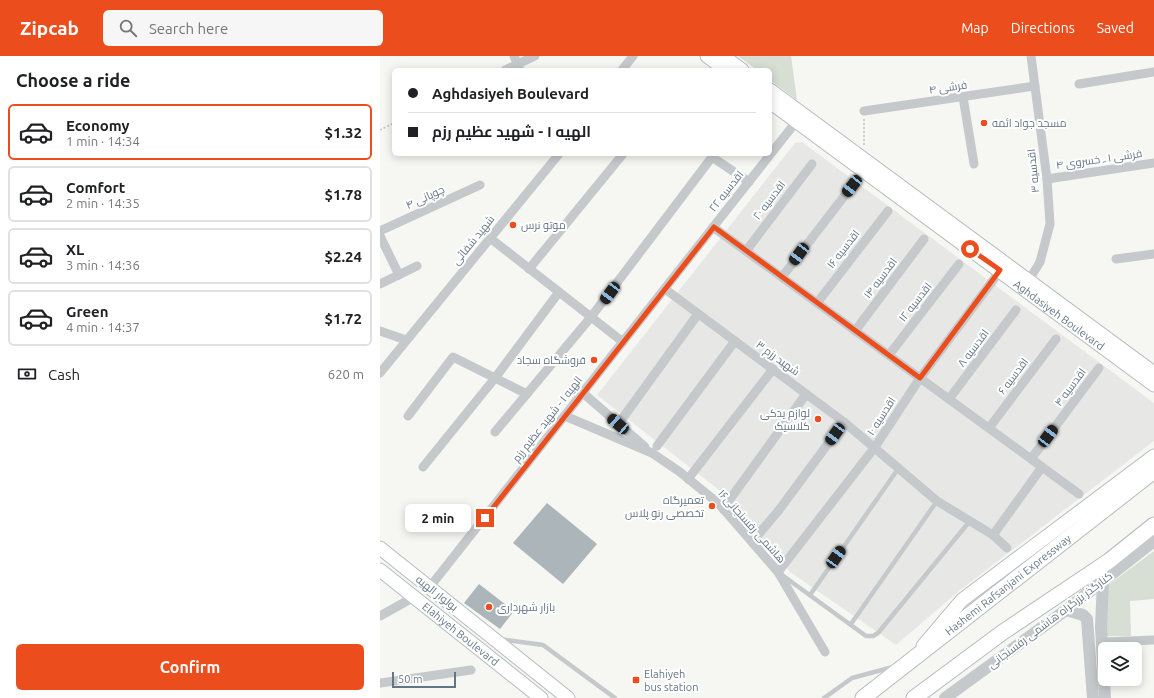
<!DOCTYPE html>
<html lang="en">
<head>
<meta charset="utf-8">
<style>
	:root { --surface:#fff; --page:#f6f6f6; --text:#202124; --muted:#757577; --line:#e0e0e0; --accent:#ec4d1c }
	body { margin:0; font-family:Ubuntu,Cairo,sans-serif; background:var(--page); color:var(--text); height:100vh; display:flex; flex-direction:column; font-size:15px; white-space:nowrap }
	* { box-sizing:border-box; margin:0 }
	p { font-size:13px; color:var(--muted) }
	.icon { flex:none; width:22px; height:22px; fill:none; stroke:currentColor; stroke-width:2; stroke-linecap:round; stroke-linejoin:round }
	.map { position:relative; flex:1; overflow:hidden }
	.side { display:flex; flex-direction:column; background:var(--surface); width:380px }
	.side>* { flex:none }
	.guide { position:absolute; left:12px; top:12px; width:380px; height:88px; border-radius:6px; box-shadow:0 2px 10px #0003; display:grid; align-content:center; height:88px; padding:0 16px; background:var(--surface) }
	.buttons { position:absolute; left:718px; top:586px; display:grid; gap:8px }
	.buttons a { display:grid; place-items:center; width:44px; height:44px; border-radius:6px; background:var(--surface); box-shadow:0 2px 10px #0003; font-size:20px }
	.scale { position:absolute; left:12px; bottom:10px; width:64px; box-sizing:border-box; padding-left:4px; border:2px solid #637685; border-top:0; font-size:11px; line-height:14px; white-space:nowrap; color:#637685; -webkit-text-stroke:3px #fff; paint-order:stroke }
	.end { position:absolute; width:18px; height:18px; margin:-9px; border:5px solid #ec4d1c; background:#fff; box-shadow:0 0 0 2px #fff }
	.from { border-radius:50% }
	.bubble { position:absolute; height:28px; border-radius:6px; background:var(--surface); box-shadow:0 2px 10px #0003; font-size:13px; font-weight:600; line-height:28px; text-align:center }
	.car { position:absolute; width:12px; height:24px; margin:-12px -6px; border-radius:5px; box-shadow:0 0 3px 1px #0007; background:linear-gradient(#222 24%,#8ab4d8 0 40%,#222 0 76%,#8ab4d8 0 86%,#222 0) }
	.guide b { display:flex; align-items:center; gap:14px; height:38px; font-size:15px }
	.guide b+b { border-top:1px solid var(--line) }
	.guide i { width:10px; height:10px; background:var(--text) }
	ul { padding:0; list-style:none }
	li { display:flex; align-items:center; gap:12px; height:56px; margin:0 8px 6px; padding:0 8px; border:2px solid var(--line); border-radius:6px }
	li div { flex:1 }
	li b { display:block; font-size:15px }
	li em { font-style:normal; font-weight:600 }
	li.active { border-color:var(--accent) }
	li>.icon { width:36px; height:36px; stroke-width:1.5 }
	h2 { padding:0 16px; font-size:18px; line-height:48px }
	.pay { display:flex; align-items:center; gap:10px; height:44px; padding:0 16px; font-size:15px }
	.pay p { margin-inline-start:auto }
	.button { display:flex; gap:8px; margin-top:auto; padding:8px 16px }
	.button a { flex:1; height:46px; border-radius:6px; background:var(--accent); color:#fff; font-size:16px; font-weight:600; line-height:46px; text-align:center }
	header { display:flex; align-items:center; gap:24px; box-sizing:border-box; height:56px; padding:0 20px; background:var(--accent); color:#fff }
	header strong { font-size:19px }
	nav { display:flex; gap:22px; margin-inline-start:auto; font-size:14px }
	.search { width:280px; height:36px; background:var(--page); display:flex; align-items:center; gap:10px; box-sizing:border-box; padding:0 14px; border-radius:6px; color:var(--muted); font-size:15px }
	main { display:flex; flex:1; min-height:0 }
	.map>svg:first-child { display:block }
	.built { fill:#e7e8e6 }
	.green { fill:#d7ded3 }
	.building { fill:#acb5ba }
	.lines { fill:none; stroke-linecap:round; stroke-linejoin:round }
	.secondary-casing { stroke:#b5bbbf; stroke-width:15 }
	.trunk-casing { stroke:#b7bbbe; stroke-width:17 }
	.path { stroke:#bfc1c3; stroke-width:1.5; stroke-dasharray:2 2; stroke-linecap:butt }
	.service { stroke:#c5c9cc; stroke-width:4.5 }
	.minor { stroke:#c5c9cc; stroke-width:9 }
	.tertiary { stroke:#c5c9cc; stroke-width:12 }
	.secondary { stroke:#fff; stroke-width:13 }
	.trunk { stroke:#fff; stroke-width:15 }
	.route { stroke:#ec4d1c; stroke-width:5 }
	.poi-dot { fill:#ec4d1c; stroke:#fff; stroke-width:1.5 }
	.labels { text-anchor:middle; dominant-baseline:central; stroke-width:4; stroke-linejoin:round; paint-order:stroke }
	.street-label { font-size:11px; fill:#637685; stroke:#fff }
	.poi-label { font-size:11px; fill:#637685; stroke:#fff; text-anchor:start }
</style>
</head>
<body>
<header>
<strong>Zipcab</strong>
<div class="search"><svg class="icon" aria-label="search" viewBox="0 0 24 24"><circle cx="10" cy="10" r="6"/><path d="M15 15l6 6"/></svg>Search here</div>
<nav><a>Map</a><a>Directions</a><a>Saved</a></nav>
</header>
<main>
<section class="side">
<h2>Choose a ride</h2>
<ul>
<li class="active"><svg class="icon" aria-label="car" viewBox="0 0 24 24"><path d="M5 17H2v-5l4-1 3-4h7l3 4 3 1v5h-3M9 17h6M6 11h13"/><circle cx="7" cy="17" r="2"/><circle cx="17" cy="17" r="2"/></svg><div><b>Economy</b><p>1 min · 14:34</p></div><em>$1.32</em></li>
<li><svg class="icon" aria-label="car" viewBox="0 0 24 24"><path d="M5 17H2v-5l4-1 3-4h7l3 4 3 1v5h-3M9 17h6M6 11h13"/><circle cx="7" cy="17" r="2"/><circle cx="17" cy="17" r="2"/></svg><div><b>Comfort</b><p>2 min · 14:35</p></div><em>$1.78</em></li>
<li><svg class="icon" aria-label="car" viewBox="0 0 24 24"><path d="M5 17H2v-5l4-1 3-4h7l3 4 3 1v5h-3M9 17h6M6 11h13"/><circle cx="7" cy="17" r="2"/><circle cx="17" cy="17" r="2"/></svg><div><b>XL</b><p>3 min · 14:36</p></div><em>$2.24</em></li>
<li><svg class="icon" aria-label="car" viewBox="0 0 24 24"><path d="M5 17H2v-5l4-1 3-4h7l3 4 3 1v5h-3M9 17h6M6 11h13"/><circle cx="7" cy="17" r="2"/><circle cx="17" cy="17" r="2"/></svg><div><b>Green</b><p>4 min · 14:37</p></div><em>$1.72</em></li>
</ul>
<div class="pay"><svg class="icon" aria-label="cash" viewBox="0 0 24 24"><path d="M3 7h18v10H3z"/><circle cx="12" cy="12" r="2"/></svg>Cash<p>620 m</p></div>
<div class="button"><a>Confirm</a></div>
</section>
<div class="map">
<svg width="774" height="642" viewBox="0 0 774 642">
	<rect width="100%" height="100%" fill="#f6f6f2"/>
	<polygon class="built" points="422,86 774,347 774,385 579,535 516,589 410,516 348,441 217,339 415,87"/>
	<g class="green">
		<polygon points="358,0 411,0 417,44 390,24 390,14 377,14"/>
		<polygon points="774,495 774,543 750,545 751,580 727,580 727,530"/>
	</g>
	<g class="building">
		<polygon points="167,447 217,488 183,528 133,487"/>
		<polygon points="99,528 134,555 120,573 84,547"/>
	</g>
	<g class="lines">
		<defs>
			<g id="secondary">
				<polyline points="327,0 346,14"/>
				<polyline points="343,0 362,14"/>
				<polyline points="390,34 774,317"/>
				<path id="s1" d="M390 46 774 329"/>
				<polyline points="0,492 188,642"/>
				<path id="s2" d="M0 514 161 642"/>
				<polyline points="543,590 582,544 774,400"/>
			</g>
			<g id="trunk">
				<path id="s3" d="M483 642 774 415"/>
				<polyline points="534,642 623,576 729,505 774,469"/>
			</g>
		</defs>
		<use href="#secondary" class="secondary-casing"/>
		<use href="#trunk" class="trunk-casing"/>
		<g class="path">
			<polyline points="484,63 484,89"/>
			<polyline points="0,74 14,67"/>
		</g>
		<g class="service">
			<polyline points="402,519 486,580 493,580 498,577 589,466"/>
			<polyline points="430,539 518,413"/>
			<polyline points="471,568 557,445"/>
			<polyline points="119,583 163,589 235,642"/>
			<polyline points="444,642 472,622 513,611"/>
		</g>
		<g class="minor">
			<polyline points="134,0 140,14"/>
			<polyline points="125,14 155,0"/>
			<polyline points="242,14 253,0"/>
			<polyline points="699,28 774,16"/>
			<polyline points="583,41 594,108"/>
			<polyline points="484,55 655,30"/>
			<polyline points="667,123 774,107"/>
			<polyline points="333,171 699,438"/>
			<polyline points="0,175 100,129"/>
			<polyline points="0,180 19,219"/>
			<polyline points="110,182 243,286"/>
			<polyline points="366,195 432,108"/>
			<polyline points="736,203 774,198"/>
			<polyline points="149,213 243,98"/>
			<polyline points="402,221 472,130"/>
			<polyline points="649,224 660,206 670,168 667,123 651,0"/>
			<polyline points="0,228 37,210"/>
			<polyline points="285,233 464,366 557,445 613,479 627,492"/>
			<polyline points="437,247 508,155"/>
			<polyline points="0,275 26,284"/>
			<polyline points="475,275 544,183"/>
			<polyline points="509,299 579,208"/>
			<polyline points="0,317 179,98"/>
			<polyline points="203,337 265,391"/>
			<polyline points="569,343 636,254"/>
			<polyline points="28,360 73,301 147,338"/>
			<polyline points="185,360 272,397 300,416 339,448 398,516 445,596"/>
			<polyline points="242,363 318,258"/>
			<polyline points="609,372 676,283"/>
			<polyline points="115,376 211,261 332,101 369,126"/>
			<polyline points="277,390 355,285"/>
			<polyline points="651,403 719,312"/>
			<polyline points="43,411 115,322 179,236"/>
			<polyline points="308,423 393,313"/>
			<polyline points="343,453 426,338"/>
			<polyline points="613,479 662,411"/>
			<polyline points="372,486 399,454 464,366"/>
			<polyline points="398,516 495,391 540,322 620,215"/>
			<polyline points="49,532 419,62"/>
			<polyline points="0,560 34,541"/>
			<polyline points="723,586 774,584"/>
			<polyline points="0,627 91,614"/>
		</g>
		<g class="tertiary">
			<polyline points="723,525 721,571 725,642"/>
			<polyline points="686,554 703,559 707,563 713,642"/>
			<polyline points="565,642 686,554 774,485"/>
		</g>
		<use href="#secondary" class="secondary"/>
		<use href="#trunk" class="trunk"/>
	</g>
	<g class="lines">
		<polyline class="route" points="105,462 334,171 540,322 620,214 590,193"/>
	</g>
	<g class="poi-dot">
		<circle cx="604" cy="67" r="4"/>
		<circle cx="133" cy="169" r="4"/>
		<circle cx="214" cy="304" r="4"/>
		<circle cx="438" cy="363" r="4"/>
		<circle cx="332" cy="450" r="4"/>
		<circle cx="109" cy="551" r="4"/>
		<rect x="252" y="620" width="8" height="8" rx="2"/>
	</g>
	<g class="labels">
		<g class="street-label">
			<text transform="translate(568 31) rotate(-8)">فرشی ۴</text>
			<text transform="translate(719 103) rotate(-8)">فرشی ۱ ـ خسروی ۴</text>
			<text transform="translate(653 115) rotate(-96)">اقدسیه ۳</text>
			<text transform="translate(346 135) rotate(-52)">اقدسیه ۲۲</text>
			<text transform="translate(45 141) rotate(-25)">چوپانی ۴</text>
			<text transform="translate(389 144) rotate(-53)">اقدسیه ۲۰</text>
			<text transform="translate(93 184) rotate(-51)">شهید شفائی</text>
			<text transform="translate(463 193) rotate(-52)">اقدسیه ۱۶</text>
			<text transform="translate(500 222) rotate(-53)">اقدسیه ۱۴</text>
			<text transform="translate(535 246) rotate(-52)">اقدسیه ۱۲</text>
			<text stroke="none"><textPath href="#s1" startOffset="359">Aghdasiyeh Boulevard</textPath></text>
			<text transform="translate(593 292) rotate(-53)">اقدسیه ۸</text>
			<text transform="translate(398 302) rotate(36)">شهید رزم ۳</text>
			<text transform="translate(633 320) rotate(-53)">اقدسیه ۶</text>
			<text transform="translate(690 331) rotate(-53)">اقدسیه ۴</text>
			<text transform="translate(501 360) rotate(-57)">اقدسیه ۱۰</text>
			<text transform="translate(167 363) rotate(-52)">الهیه ۱ - شهید عظیم رزم</text>
			<text transform="translate(372 470) rotate(48)">هاشمی رفسنجانی۱۶</text>
			<text stroke="none"><textPath href="#s3" startOffset="184">Hashemi Rafsanjani Expressway</textPath></text>
			<text transform="translate(57 537) rotate(38)">بولوار الهیه</text>
			<text transform="translate(670 564) rotate(-37)">کنارگذر بزرگراه هاشمی رفسنجانی</text>
			<text stroke="none"><textPath href="#s2" startOffset="103">Elahiyeh Boulevard</textPath></text>
		</g>
		<g class="poi-label">
			<text x="612" y="67">مسجد جواد ائمه</text>
			<text x="141" y="169">موتو نرس</text>
			<text x="206" y="304" text-anchor="end">فروشگاه سجاد</text>
			<text x="430" y="357" text-anchor="end">لوازم یدکی<tspan x="430" dy="13">کلاسیک</tspan></text>
			<text x="324" y="444" text-anchor="end">تعمیرگاه<tspan x="324" dy="13">تخصصی رنو پلاس</tspan></text>
			<text x="117" y="551">بازار شهرداری</text>
			<text x="264" y="618">Elahiyeh<tspan x="264" dy="13">bus station</tspan></text>
		</g>
	</g>
</svg>
<div class="buttons">
<a><svg class="icon" aria-label="layers" viewBox="0 0 24 24"><path d="M12 4l9 5-9 5-9-5zM3 14l9 5 9-5"/></svg></a>
</div>
<div class="scale">50 m</div>
<i class="end from" style="left:590px;top:193px"></i>
<i class="end" style="left:105px;top:462px"></i>
<div class="bubble" style="left:25px;top:448px;width:66px">2 min</div>
<i class="car" style="left:472px;top:130px;rotate:218deg"></i>
<i class="car" style="left:419px;top:198px;rotate:217deg"></i>
<i class="car" style="left:230px;top:237px;rotate:217deg"></i>
<i class="car" style="left:238px;top:368px;rotate:311deg"></i>
<i class="car" style="left:455px;top:378px;rotate:216deg"></i>
<i class="car" style="left:668px;top:380px;rotate:37deg"></i>
<i class="car" style="left:456px;top:501px;rotate:35deg"></i>
<div class="guide">
<b><i class="from"></i>Aghdasiyeh Boulevard</b>
<b><i></i>الهیه ۱ - شهید عظیم رزم</b>
</div>
</div>
</main>
</body>
</html>
